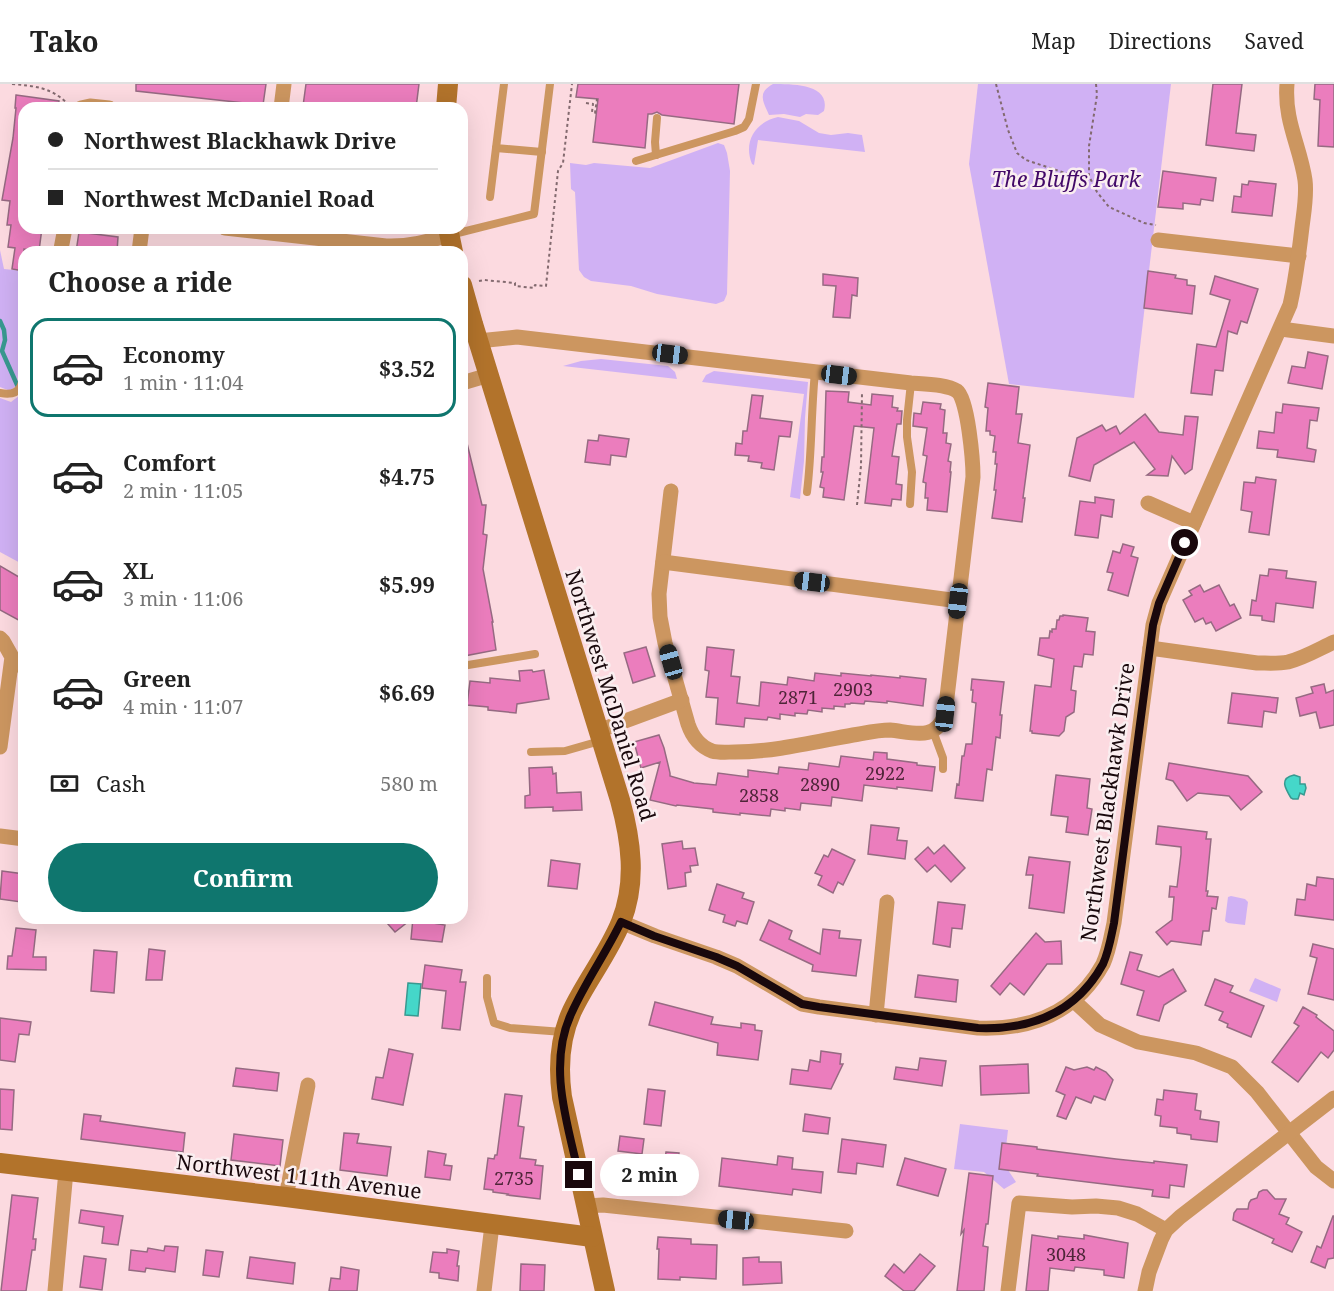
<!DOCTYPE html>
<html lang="en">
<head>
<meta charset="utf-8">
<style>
	:root { --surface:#fff; --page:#f6f6f6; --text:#222; --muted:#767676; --line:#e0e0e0; --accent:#0f766e }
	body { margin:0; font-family:"Noto Serif",serif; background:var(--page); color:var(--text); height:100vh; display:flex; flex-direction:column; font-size:22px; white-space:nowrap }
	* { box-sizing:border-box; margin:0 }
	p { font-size:20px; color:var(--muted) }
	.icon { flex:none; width:33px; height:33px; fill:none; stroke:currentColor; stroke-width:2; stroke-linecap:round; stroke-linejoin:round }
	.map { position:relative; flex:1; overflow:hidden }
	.drawer { position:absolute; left:18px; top:162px; width:450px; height:678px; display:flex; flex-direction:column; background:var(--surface); border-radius:18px; box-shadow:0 6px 24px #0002 }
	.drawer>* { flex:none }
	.top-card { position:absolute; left:18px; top:18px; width:450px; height:132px; border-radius:18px; box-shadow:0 6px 24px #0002; display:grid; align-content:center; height:132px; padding:0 30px; background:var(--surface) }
	.end { position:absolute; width:27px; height:27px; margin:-14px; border:8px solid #19080c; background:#fff; box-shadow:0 0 0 3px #fff }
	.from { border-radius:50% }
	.bubble { position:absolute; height:42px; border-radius:21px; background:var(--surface); box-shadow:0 6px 24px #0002; font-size:20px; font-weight:700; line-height:42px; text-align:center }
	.car { position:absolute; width:18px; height:36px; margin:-18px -9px; border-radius:8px; box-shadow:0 0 4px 2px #0007; background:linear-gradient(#222 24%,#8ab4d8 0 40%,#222 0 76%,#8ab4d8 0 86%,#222 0) }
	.top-card b { display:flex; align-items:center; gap:21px; height:57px; font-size:22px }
	.top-card b+b { border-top:2px solid var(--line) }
	.top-card i { width:15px; height:15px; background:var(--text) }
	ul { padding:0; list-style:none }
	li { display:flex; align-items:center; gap:18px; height:99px; margin:0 12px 9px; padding:0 18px; border:3px solid transparent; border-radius:18px }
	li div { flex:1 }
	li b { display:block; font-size:22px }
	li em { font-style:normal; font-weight:700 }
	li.on { border-color:var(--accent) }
	li>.icon { width:54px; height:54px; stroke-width:1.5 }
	h2 { padding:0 30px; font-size:27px; line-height:72px }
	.pay { display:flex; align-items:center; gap:15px; height:66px; padding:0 30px; font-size:22px }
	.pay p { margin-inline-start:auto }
	.cta { display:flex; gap:12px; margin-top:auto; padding:12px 30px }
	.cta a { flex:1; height:69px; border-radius:36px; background:var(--accent); color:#fff; font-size:24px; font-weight:700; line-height:69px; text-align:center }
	header { display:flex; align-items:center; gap:36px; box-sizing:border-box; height:84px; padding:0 30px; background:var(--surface); border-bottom:2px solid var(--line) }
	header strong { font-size:28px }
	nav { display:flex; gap:33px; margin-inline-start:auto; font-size:21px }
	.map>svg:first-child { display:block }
	.green { fill:#d0b1f4 }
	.water { fill:#45d7c9; stroke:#389990; stroke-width:1.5 }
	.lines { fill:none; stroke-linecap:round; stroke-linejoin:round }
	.stream { stroke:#389990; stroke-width:4.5 }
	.building { fill:#eb7dbd; stroke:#966a82; stroke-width:1.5 }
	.path { stroke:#836a6f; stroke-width:2; stroke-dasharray:3 3; stroke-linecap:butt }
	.lane { stroke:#cc9660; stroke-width:8 }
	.street { stroke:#cc9660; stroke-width:15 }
	.secondary { stroke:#b2732b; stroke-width:20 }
	.route { stroke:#19080c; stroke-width:8 }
	.labels { text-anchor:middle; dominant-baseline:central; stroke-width:5; stroke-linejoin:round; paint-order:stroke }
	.number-label { font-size:18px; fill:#4e2538 }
	.park-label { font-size:21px; font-style:italic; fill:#420868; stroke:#faeef0 }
	.street-label { font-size:21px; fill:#19080c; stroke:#faeef0 }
</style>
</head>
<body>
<header>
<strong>Tako</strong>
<nav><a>Map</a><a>Directions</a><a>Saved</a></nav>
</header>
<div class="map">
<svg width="1334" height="1207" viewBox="0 0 1334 1207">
	<rect width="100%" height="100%" fill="#fcdae0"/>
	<g class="green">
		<path d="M773 0C793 0 831 0 824 27L818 31 806 30 800 33 784 30 769 31C763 17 757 9 773 0Z"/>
		<polygon points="978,0 1171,0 1134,314 1009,300 969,80"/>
		<path d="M778 33 799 37 819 49 831 51 848 49 862 51 865 68 758 56 754 81 752 80C743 58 755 38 778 33Z"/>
		<polygon points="718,59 724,61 727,69 730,87 727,210 724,217 716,220 657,210 631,202 591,197 584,193 579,186 575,108 571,105 570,79 586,81 594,79 650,84"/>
		<polygon points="0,166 4,185 24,187 24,259 20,266 17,301 10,307 0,303"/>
		<polygon points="601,275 668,282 675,288 677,295 563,282 581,277"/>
		<polygon points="714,287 808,298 805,334 804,377 800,415 790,413 804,310 702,298 706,291"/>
		<polygon points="24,308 24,481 0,468 0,314 11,318"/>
		<polygon points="1231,812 1245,815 1248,818 1245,841 1228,839 1225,837 1228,813"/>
		<polygon points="1255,894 1281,905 1277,918 1249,907"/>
		<polygon points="960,1040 1008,1046 1004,1080 1016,1098 1004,1105 984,1088 954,1085"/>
	</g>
	<g class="water">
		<path d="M1294 691 1300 693V700H1305L1306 704 1304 711 1300 709 1298 715H1293L1291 714C1285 704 1279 694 1294 691Z"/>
		<polygon points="408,899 421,900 418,932 405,931"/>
	</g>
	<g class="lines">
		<g class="stream">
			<polyline points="0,237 4,246 5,256 2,267 18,303"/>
			<polyline points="23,310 24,312"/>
		</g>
	</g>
	<g class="building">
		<polygon points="136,0 266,0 263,21 136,7"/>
		<polygon points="306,0 419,0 416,24 316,24 303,22"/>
		<polygon points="578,0 739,0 734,40 662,31 657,28 652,30 648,30 645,64 593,58 598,15 576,13"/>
		<polygon points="1213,0 1242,0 1236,49 1256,51 1254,67 1206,61"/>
		<polygon points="1315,0 1334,0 1334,63 1318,62 1320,16 1314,15"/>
		<polygon points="16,11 59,17 58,24 24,24 24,144 42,144 39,167 24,165 24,187 12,185 15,164 8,163 11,141 7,141 10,117 2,116 13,54 16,24 15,24"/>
		<polygon points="1163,87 1216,94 1213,117 1201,115 1200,121 1183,119 1183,125 1158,123"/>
		<polygon points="1249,97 1276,100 1272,132 1232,128 1234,112 1241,113 1242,100 1248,101"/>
		<polygon points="79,148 118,153 117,168 76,168"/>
		<polygon points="1148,187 1176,191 1175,194 1187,196 1187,201 1195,202 1192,230 1144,224"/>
		<polygon points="823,190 858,194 857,212 852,211 850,234 833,233 836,202 823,201"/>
		<polygon points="1215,192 1258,205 1247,239 1241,237 1237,250 1228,247 1223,287 1215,286 1212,311 1191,309 1197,260 1216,263 1230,216 1210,210"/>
		<polygon points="1308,268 1328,272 1322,305 1288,299 1292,282 1305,284"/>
		<polygon points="988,299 1019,303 1016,330 1022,330 1018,359 1030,361 1023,414 1025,414 1022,438 992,434 996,406 994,406 997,380 995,380 996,368 993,368 995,352 990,351 990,347 986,347 988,324 985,323"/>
		<polygon points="826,307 849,308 848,318 871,321 872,310 893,312 892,323 898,324 897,327 902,327 901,340 897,340 892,372 899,373 896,400 902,401 901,416 892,415 891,422 865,419 874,344 854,342 844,416 823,413 824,404 820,403 823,388 821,388 822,373 824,373"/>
		<polygon points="752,311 763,312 760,334 792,338 790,353 779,352 774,386 761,384 762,379 748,377 749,372 735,371 736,359 742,360 743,347 747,347"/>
		<polygon points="923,318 941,320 940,325 945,326 943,349 947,349 946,359 951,360 948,377 951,378 950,388 951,388 947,428 927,426 928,414 925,414 926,399 923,398 927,372 923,371 927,344 913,342 914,329 921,330"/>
		<polygon points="1283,320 1319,324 1317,337 1310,336 1307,364 1316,366 1314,378 1277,373 1278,366 1257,364 1259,347 1274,349 1276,328 1282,329"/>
		<polygon points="1145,330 1159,348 1183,351 1185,332 1198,333 1192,385 1185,390 1172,372 1168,392 1147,391 1155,385 1134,358 1094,381 1090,397 1069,392 1077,354 1102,341 1106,347 1116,342 1120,350"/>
		<polygon points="599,351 629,355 626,373 611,371 610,381 585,378 588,356 598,357"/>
		<polygon points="462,355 466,355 482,421 486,421 483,450 487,451 483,485 493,538 492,538 496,566 464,572 462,558"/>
		<polygon points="1256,393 1276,396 1269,451 1249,448 1252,428 1241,426 1244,398 1255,399"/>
		<polygon points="1095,413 1114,416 1112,433 1101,431 1098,454 1075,451 1080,417 1095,419"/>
		<polygon points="1123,460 1134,463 1131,472 1138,474 1128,512 1108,506 1113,489 1107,488 1113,467 1120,469"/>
		<polygon points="0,482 24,496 24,539 0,526"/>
		<polygon points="1269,485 1287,487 1286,494 1316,498 1313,524 1276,519 1274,538 1262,536 1262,532 1250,531 1252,516 1256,517 1260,491 1268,492"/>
		<polygon points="1200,501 1204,508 1219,501 1230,522 1234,520 1241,534 1216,547 1211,538 1206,540 1203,534 1195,538 1183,516 1192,511 1189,507"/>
		<polygon points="1063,531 1088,534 1086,547 1095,548 1093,571 1084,570 1082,583 1074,582 1071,606 1076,607 1074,628 1066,633 1064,647 1059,652 1032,649 1032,647 1030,647 1035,601 1051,603 1054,575 1038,571 1040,554 1049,554 1050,547 1052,548 1052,545 1056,545 1057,536 1059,536 1060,532 1063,532"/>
		<polygon points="646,563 655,592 633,599 624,569"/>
		<polygon points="707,563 734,566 731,592 740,593 737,619 759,622 761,598 787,601 788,593 814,597 815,589 841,592 841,589 871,592 871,591 900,594 900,592 926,595 923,622 887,617 887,619 865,617 864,620 851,619 850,620 845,620 845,623 834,622 834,625 822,624 822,628 808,626 807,630 795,629 795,632 780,630 780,635 768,633 767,636 745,634 744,643 716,640 718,614 706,613 709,587 705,586"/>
		<polygon points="532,586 533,588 544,586 549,615 517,620 516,629 488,626 488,623 467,621 470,597 490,599 490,594 520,597 519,587"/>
		<polygon points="972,595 1004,598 1000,631 1002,631 1000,654 996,653 992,686 987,685 983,717 955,714 957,700 959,701 962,672 964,672 966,660 972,660 976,619 972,618 973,606 971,606"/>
		<polygon points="1324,600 1326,609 1334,606 1334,641 1320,644 1316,628 1300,632 1296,614 1313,609 1311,603"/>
		<polygon points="1232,609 1278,614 1276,629 1264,627 1262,643 1228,639"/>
		<polygon points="659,651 664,664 670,689 670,692 694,699 716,701 718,689 748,693 748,686 778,690 779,683 808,686 809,679 839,683 841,672 873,676 874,668 887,669 887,675 917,679 917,681 935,683 932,707 897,703 897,705 864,701 862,717 832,713 831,722 801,719 800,726 785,724 785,727 771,725 770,732 740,729 740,731 713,728 713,725 677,721 676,722 650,716 660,678 641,684 634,658"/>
		<polygon points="1169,679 1248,692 1262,708 1241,726 1229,712 1198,709 1187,717 1173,697 1166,695"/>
		<polygon points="552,683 553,690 556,689 557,709 581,708 582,726 553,727 553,723 525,724 525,712 530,711 529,684"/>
		<polygon points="1056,691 1090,695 1087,724 1092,725 1088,751 1066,748 1068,733 1051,731"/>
		<polygon points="871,741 899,744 897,756 907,757 905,775 868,770"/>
		<polygon points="1158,742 1207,748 1206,755 1211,755 1206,807 1208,807 1207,812 1218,813 1216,825 1212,824 1209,847 1203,847 1201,861 1171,857 1167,861 1156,848 1172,836 1174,813 1169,813 1170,802 1177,803 1181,770 1181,763 1156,760"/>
		<polygon points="682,757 683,765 695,764 698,781 690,782 691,788 685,789 686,802 668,805 662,760"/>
		<polygon points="944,761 965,784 951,798 935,781 927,788 915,775 928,763 934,770"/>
		<polygon points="832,765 855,776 843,801 838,798 833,809 818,801 822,792 815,789 824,771 828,773"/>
		<polygon points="1029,773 1070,778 1064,829 1029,824 1033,791 1026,791"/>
		<polygon points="551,776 580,780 577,805 548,802"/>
		<polygon points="2,787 24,790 21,818 0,815"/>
		<polygon points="1317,793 1334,795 1334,836 1295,831 1297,815 1305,816 1307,800 1316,802"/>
		<polygon points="717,800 744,809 742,814 754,818 747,840 737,837 735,842 723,838 725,831 709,826"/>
		<polygon points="938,818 965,821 962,845 952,844 950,863 933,860"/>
		<polygon points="396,834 427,834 426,838 445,841 442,858 411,855 413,834 395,848 388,840"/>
		<polygon points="769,836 792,847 789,855 820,870 823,845 840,847 839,854 861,856 856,892 812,887 813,881 760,856"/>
		<polygon points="16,844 36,846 33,873 46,873 46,886 7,885 8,872 12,872"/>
		<polygon points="1036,849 1045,858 1061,857 1062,880 1047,880 1024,911 1010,899 1000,911 991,902"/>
		<polygon points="1313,860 1334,865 1334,916 1308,910 1317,874 1310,872"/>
		<polygon points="149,865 165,867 162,896 146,896"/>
		<polygon points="94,866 117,868 114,909 91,907"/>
		<polygon points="1130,868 1142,871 1137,886 1159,893 1173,885 1186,907 1164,921 1159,937 1137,931 1144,907 1121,900"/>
		<polygon points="425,881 462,886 460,898 466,898 460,946 442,944 446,907 422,904"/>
		<polygon points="918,891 958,896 956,918 915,913"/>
		<polygon points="1215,895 1233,902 1230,908 1264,922 1251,953 1227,943 1228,940 1219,936 1223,928 1205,921"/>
		<polygon points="655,918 713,933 711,940 741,944 741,939 755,941 755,946 762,947 758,976 717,971 718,959 649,941"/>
		<polygon points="1303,923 1317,931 1316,933 1334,947 1334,966 1328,974 1321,968 1298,998 1272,978 1299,942 1294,939"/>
		<polygon points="0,934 31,938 29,951 19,950 15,978 0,976"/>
		<polygon points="389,965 413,970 403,1021 372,1015 376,993 383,994"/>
		<polygon points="821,967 841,970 840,980 843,980 831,1005 790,1000 792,985 808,987 810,976 820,978"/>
		<polygon points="920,974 946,977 942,1002 894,995 896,983 918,986"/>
		<polygon points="1028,980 1029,1009 981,1011 980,982"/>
		<polygon points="1066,983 1074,986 1087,983 1094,986 1096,983 1106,988 1113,996 1105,1016 1094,1012 1091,1019 1076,1013 1066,1035 1057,1032 1065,1011 1056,1007"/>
		<polygon points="236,984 279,989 277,1007 233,1002"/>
		<polygon points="0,1005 14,1006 12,1046 0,1045"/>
		<polygon points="648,1005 665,1007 661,1042 644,1040"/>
		<polygon points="1164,1006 1197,1010 1195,1026 1201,1027 1200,1035 1219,1038 1217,1058 1191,1055 1191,1051 1177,1049 1177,1044 1160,1042 1161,1032 1155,1031 1157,1015 1163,1016"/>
		<polygon points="505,1010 522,1012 518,1042 524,1043 520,1074 536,1076 535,1081 543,1082 540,1115 507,1111 508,1110 493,1108 493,1106 484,1105 488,1074 494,1075 495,1071 497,1071"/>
		<polygon points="84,1030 101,1032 100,1037 185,1049 183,1068 81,1055"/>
		<polygon points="805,1030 830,1034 828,1050 803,1047"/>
		<polygon points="344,1049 359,1050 357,1059 391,1063 387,1092 340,1086"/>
		<polygon points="234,1050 283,1056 280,1082 231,1076"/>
		<polygon points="620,1052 644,1055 642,1070 618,1067"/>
		<polygon points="842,1055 886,1061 883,1083 857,1079 856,1090 838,1088"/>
		<polygon points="1002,1059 1037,1063 1037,1065 1116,1075 1154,1079 1154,1077 1187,1081 1184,1103 1170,1101 1169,1114 1152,1112 1153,1106 1037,1092 1038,1090 999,1085"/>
		<polygon points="428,1067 446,1070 444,1081 452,1082 450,1096 425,1093"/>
		<polygon points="666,1068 679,1069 676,1099 663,1098 663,1093 640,1090 642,1073 665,1076"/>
		<polygon points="778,1072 793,1074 792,1085 823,1088 821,1109 793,1105 792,1111 719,1102 722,1074 777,1081"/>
		<polygon points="905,1074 946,1085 938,1112 897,1101"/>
		<polygon points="969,1089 993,1092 988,1140 986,1140 983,1162 988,1163 984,1207 957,1207 964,1146 961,1150"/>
		<polygon points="1263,1106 1267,1106 1275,1115 1286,1115 1279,1130 1289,1134 1286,1140 1302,1148 1292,1168 1272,1159 1274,1155 1233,1136 1234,1129 1237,1125 1248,1125 1249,1119 1251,1116 1257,1114 1259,1108"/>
		<polygon points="12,1111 38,1114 33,1155 36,1155 35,1166 32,1166 26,1207 1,1207"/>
		<polygon points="81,1126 123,1132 118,1161 102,1159 104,1143 79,1139"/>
		<polygon points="1333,1132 1334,1132 1334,1174 1328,1175 1325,1184 1311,1178 1317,1162 1321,1164"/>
		<polygon points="1032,1151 1058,1155 1058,1152 1084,1155 1084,1151 1128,1159 1124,1194 1104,1191 1104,1186 1075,1183 1074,1187 1050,1184 1048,1207 1026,1207"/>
		<polygon points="658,1153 691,1155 691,1160 717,1161 716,1195 680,1193 680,1196 658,1195 659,1165 657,1165"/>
		<polygon points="165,1162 178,1163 175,1188 146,1184 145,1188 129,1186 131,1166 147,1168 148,1164 164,1167"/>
		<polygon points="447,1165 459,1167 457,1182 459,1182 458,1197 439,1194 439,1189 430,1188 433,1168 447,1169"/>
		<polygon points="206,1166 223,1168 219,1193 203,1191"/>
		<polygon points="920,1170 935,1182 914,1207 904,1207 885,1192 894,1180 904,1189"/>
		<polygon points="84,1172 106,1175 102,1206 80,1203"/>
		<polygon points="250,1173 295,1179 293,1200 247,1194"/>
		<polygon points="759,1173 759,1178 781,1178 782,1199 743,1201 743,1174"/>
		<polygon points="521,1180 545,1181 544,1207 520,1207"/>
		<polygon points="341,1183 359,1186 357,1207 329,1207 331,1194 340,1195"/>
	</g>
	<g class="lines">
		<g class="path">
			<path d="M12 0C34 2 50 3 67 19"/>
			<polyline points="996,0 1008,46 1017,69 1026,76 1074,92 1089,92"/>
			<polyline points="1096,0 1097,11 1089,62 1089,92 1097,108 1109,123 1144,139 1156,141"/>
			<polyline points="586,19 593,20 592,28 595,29 597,15"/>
			<polyline points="479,197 484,196 515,199 515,202 534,204 535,201 546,202 558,87 563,79 572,0"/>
			<polyline points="857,421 861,382 862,308"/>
		</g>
		<g class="lane">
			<polyline points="504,0 496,64 542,68"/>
			<polyline points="656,71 655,58 657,34"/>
			<polyline points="636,77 735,47 744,43 749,35 756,0"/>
			<polyline points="490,113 496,64"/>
			<polyline points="450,151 534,130 550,0"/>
			<path d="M0 309C29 315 22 287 24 268"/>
			<path d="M807 408C812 368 811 328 815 288"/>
			<polyline points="910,420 912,388 907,353 907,336 911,299"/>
			<polyline points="462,582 535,570"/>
			<polyline points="11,584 24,585"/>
			<polyline points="933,647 943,674 943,685"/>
			<polyline points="531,668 565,667 600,657"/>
			<polyline points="487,894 487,913 494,939 510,944 563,948"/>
		</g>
		<g class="street">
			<polyline points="81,24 90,22 109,24"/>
			<polyline points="281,24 284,0"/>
			<path d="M225 144 386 162C408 163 428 158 449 151"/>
			<polyline points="1158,156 1299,172"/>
			<polyline points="61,165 65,144"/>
			<polyline points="139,168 142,144"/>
			<polyline points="1281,245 1334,252"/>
			<path d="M478 257 517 253 911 299C924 300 947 300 957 307 968 315 973 378 973 393L945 630C936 658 912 648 890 646 878 646 865 649 853 651 814 658 774 668 735 668 727 668 719 669 712 667 699 662 692 652 688 640L665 559 660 533 659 510 671 407"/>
			<polyline points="462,299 489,291"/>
			<polyline points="1148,419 1194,439"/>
			<polyline points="663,478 959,517"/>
			<polyline points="0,554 3,557 12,573 0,663"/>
			<path d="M1150 564 1257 579C1267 579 1278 580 1288 578 1304 574 1319 565 1334 558"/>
			<polyline points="598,647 682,616"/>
			<polyline points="0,752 24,755"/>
			<path d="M621 838 655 852 716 873 737 882 802 920 819 923 978 944C1031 946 1076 929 1103 880 1109 867 1111 853 1114 839L1150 564 1153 541 1159 519 1290 221C1296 195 1299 169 1302 143 1304 127 1307 111 1305 96 1300 62 1284 37 1287 0"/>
			<polyline points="1074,917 1100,941 1138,958 1196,969 1232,983 1257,1008 1316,1083 1334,1097"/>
			<polyline points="876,931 887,818"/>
			<polyline points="286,1113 308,1001"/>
			<polyline points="586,1122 603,1121 846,1147"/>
			<polyline points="55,1207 66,1087"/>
			<polyline points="484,1207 492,1141"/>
			<polyline points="1008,1207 1019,1119 1072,1123 1096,1122 1118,1124 1137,1130 1166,1146"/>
			<polyline points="1145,1207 1149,1188 1161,1156 1166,1146 1180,1133 1334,1014"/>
		</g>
		<g class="secondary">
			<polyline points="446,24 448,0"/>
			<polyline points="448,144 453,168"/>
			<path d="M462 201 473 240 620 716C631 756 637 798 621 838 608 870 586 897 572 927 559 955 558 984 562 1013L605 1207"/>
			<polyline points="0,1079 286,1113 592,1153"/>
		</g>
	</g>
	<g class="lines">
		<path class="route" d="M579 1091C567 1038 547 980 572 928 586 897 606 869 621 838L654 852 716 873 737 882 802 920 819 923 978 944C1031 946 1076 929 1103 880 1109 867 1111 853 1114 839L1153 541 1159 519 1185 459"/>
	</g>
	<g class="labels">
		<g class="number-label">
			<text x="853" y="605">2903</text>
			<text x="798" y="613">2871</text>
			<text x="885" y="689">2922</text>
			<text x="820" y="700">2890</text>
			<text x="759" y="711">2858</text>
			<text x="514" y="1094">2735</text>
			<text x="1066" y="1170">3048</text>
		</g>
		<g class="park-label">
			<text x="1066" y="95">The Bluffs Park</text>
		</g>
		<g class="street-label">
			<text transform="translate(611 611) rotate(73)">Northwest McDaniel Road</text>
			<text transform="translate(1107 718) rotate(-82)">Northwest Blackhawk Drive</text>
			<text transform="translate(299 1092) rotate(7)">Northwest 111th Avenue</text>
		</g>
	</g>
</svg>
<i class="end from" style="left:1185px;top:459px"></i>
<i class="end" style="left:579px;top:1091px"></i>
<div class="bubble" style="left:600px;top:1070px;width:99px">2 min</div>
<i class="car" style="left:670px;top:270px;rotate:97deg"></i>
<i class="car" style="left:839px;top:291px;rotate:97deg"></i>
<i class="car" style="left:812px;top:498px;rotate:277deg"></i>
<i class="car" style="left:958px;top:517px;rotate:187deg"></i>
<i class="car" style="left:671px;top:578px;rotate:344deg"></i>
<i class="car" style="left:945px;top:630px;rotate:6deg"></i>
<i class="car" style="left:736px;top:1136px;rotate:276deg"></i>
<div class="top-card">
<b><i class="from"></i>Northwest Blackhawk Drive</b>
<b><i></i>Northwest McDaniel Road</b>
</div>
<section class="drawer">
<h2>Choose a ride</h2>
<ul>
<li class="on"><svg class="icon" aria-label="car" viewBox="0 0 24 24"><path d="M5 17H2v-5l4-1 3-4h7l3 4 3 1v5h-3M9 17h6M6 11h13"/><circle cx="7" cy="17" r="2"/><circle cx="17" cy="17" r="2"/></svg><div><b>Economy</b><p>1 min · 11:04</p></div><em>$3.52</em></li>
<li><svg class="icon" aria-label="car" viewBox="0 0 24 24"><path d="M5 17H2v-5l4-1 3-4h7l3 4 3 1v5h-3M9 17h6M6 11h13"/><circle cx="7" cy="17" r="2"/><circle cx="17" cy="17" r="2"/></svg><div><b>Comfort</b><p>2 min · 11:05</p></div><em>$4.75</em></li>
<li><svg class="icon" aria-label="car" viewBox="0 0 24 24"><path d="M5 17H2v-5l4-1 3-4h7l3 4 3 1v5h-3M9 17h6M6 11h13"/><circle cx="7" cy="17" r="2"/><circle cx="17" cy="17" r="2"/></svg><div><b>XL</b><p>3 min · 11:06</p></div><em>$5.99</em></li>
<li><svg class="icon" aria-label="car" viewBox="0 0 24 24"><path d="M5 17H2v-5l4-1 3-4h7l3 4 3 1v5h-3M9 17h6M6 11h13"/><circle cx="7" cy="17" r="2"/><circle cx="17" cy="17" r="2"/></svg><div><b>Green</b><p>4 min · 11:07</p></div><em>$6.69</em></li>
</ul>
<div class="pay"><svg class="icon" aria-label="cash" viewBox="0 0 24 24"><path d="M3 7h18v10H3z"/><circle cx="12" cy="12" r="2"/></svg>Cash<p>580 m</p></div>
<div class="cta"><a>Confirm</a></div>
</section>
</div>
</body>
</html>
